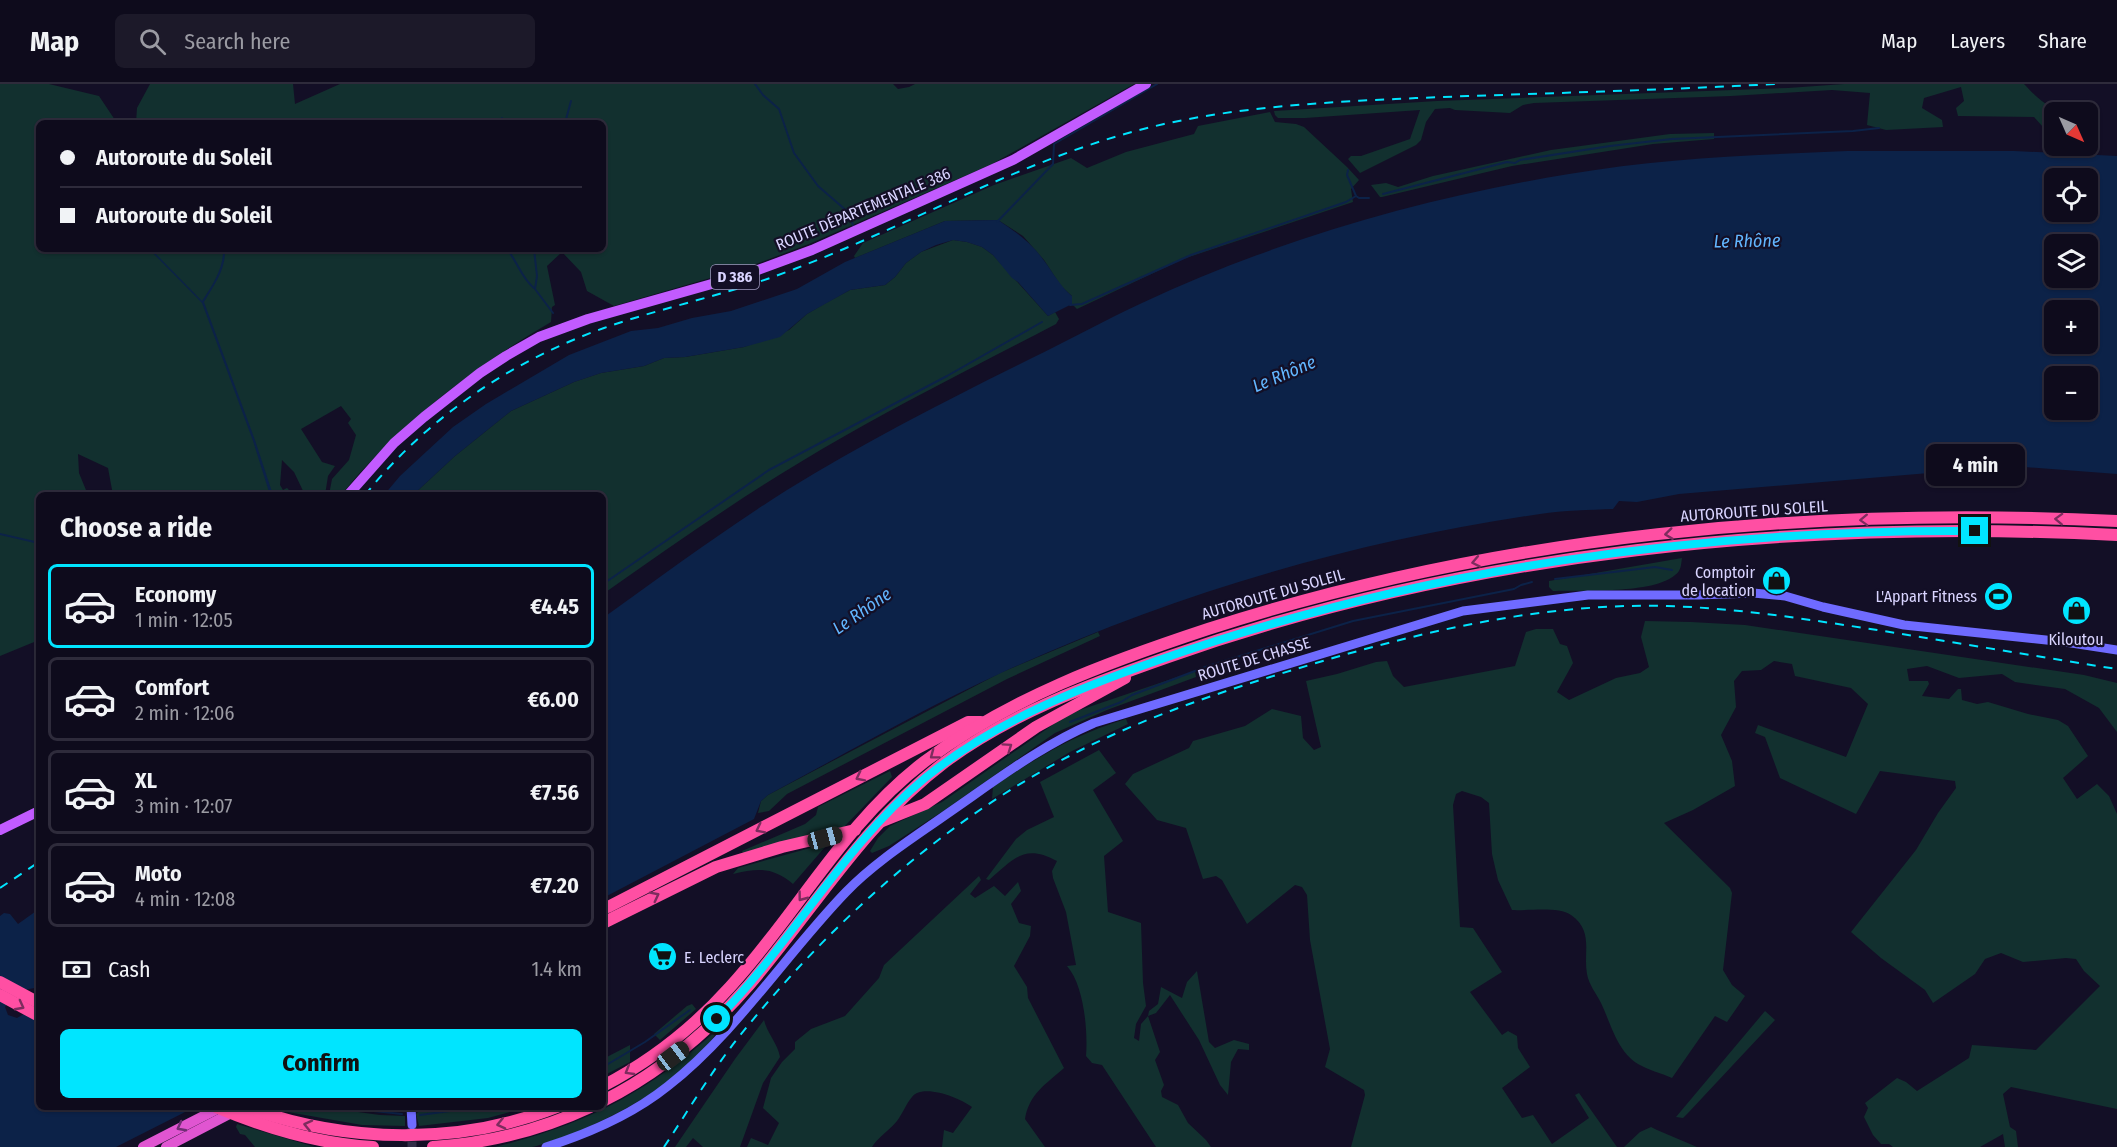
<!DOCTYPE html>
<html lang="en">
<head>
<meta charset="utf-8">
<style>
	:root { --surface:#0e0b1c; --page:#1c1929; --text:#f1f3f6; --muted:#9b9ba3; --line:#2e2b3b; --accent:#00e5ff }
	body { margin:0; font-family:"Fira Sans Condensed",sans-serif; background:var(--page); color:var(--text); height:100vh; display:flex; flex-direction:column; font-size:22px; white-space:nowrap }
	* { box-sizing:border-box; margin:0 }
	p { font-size:20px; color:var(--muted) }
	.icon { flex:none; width:33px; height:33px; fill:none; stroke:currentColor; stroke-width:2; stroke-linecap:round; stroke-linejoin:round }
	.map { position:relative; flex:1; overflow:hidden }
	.details { position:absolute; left:36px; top:408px; width:570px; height:618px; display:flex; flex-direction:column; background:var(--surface); border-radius:9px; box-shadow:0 2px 4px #0004,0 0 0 2px var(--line) }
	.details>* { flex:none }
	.banner { position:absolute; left:36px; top:36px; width:570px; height:132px; border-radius:9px; box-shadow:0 2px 4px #0004,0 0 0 2px var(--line); display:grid; align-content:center; height:132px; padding:0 24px; background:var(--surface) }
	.needle { width:39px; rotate:135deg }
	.fabs { position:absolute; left:2044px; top:18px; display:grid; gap:12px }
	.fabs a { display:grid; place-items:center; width:54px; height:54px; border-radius:9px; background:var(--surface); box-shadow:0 2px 4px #0004,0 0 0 2px var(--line); font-size:30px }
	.end { position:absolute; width:27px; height:27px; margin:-14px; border:8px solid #00e5ff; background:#111; box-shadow:0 0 0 3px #111 }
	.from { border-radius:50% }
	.bubble { position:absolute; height:42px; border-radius:9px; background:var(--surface); box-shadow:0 2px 4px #0004,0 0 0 2px var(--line); font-size:20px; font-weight:700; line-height:42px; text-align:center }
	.car { position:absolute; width:18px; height:36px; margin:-18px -9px; border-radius:8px; box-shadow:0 0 4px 2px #0007; background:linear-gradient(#222 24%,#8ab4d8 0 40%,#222 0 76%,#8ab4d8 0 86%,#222 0) }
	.banner b { display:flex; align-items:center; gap:21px; height:57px; font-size:22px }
	.banner b+b { border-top:2px solid var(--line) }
	.banner i { width:15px; height:15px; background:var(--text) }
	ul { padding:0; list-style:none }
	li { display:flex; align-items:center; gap:18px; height:84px; margin:0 12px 9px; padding:0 12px; border:3px solid var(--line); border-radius:9px }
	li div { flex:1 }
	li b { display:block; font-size:22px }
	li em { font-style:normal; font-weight:700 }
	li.on { border-color:var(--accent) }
	li>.icon { width:54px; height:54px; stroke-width:1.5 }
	h2 { padding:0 24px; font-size:27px; line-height:72px }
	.pay { display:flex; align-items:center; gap:15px; height:66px; padding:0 24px; font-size:22px }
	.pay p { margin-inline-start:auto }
	.cta { display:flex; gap:12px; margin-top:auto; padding:12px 24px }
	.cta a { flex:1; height:69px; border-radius:9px; background:var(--accent); color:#111; font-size:24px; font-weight:700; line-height:69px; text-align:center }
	header { display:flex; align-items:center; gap:36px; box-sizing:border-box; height:84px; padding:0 30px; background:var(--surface); border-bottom:2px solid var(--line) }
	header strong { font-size:28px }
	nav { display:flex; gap:33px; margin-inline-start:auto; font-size:21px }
	.search { width:420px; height:54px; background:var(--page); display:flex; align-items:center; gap:15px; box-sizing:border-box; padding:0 21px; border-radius:9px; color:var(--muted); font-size:22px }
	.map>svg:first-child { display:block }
	.green { fill:#12302f }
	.water { fill:#0c2248; fill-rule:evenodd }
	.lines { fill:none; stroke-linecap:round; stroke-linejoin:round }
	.stream { stroke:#0c2248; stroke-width:2 }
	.secondary-tunnel { stroke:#312d47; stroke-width:9; stroke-dasharray:9 4.5; stroke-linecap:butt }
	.secondary { stroke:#6f6bff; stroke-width:9 }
	.primary { stroke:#c25bff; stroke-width:10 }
	.trunk { stroke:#e055d1; stroke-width:10 }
	.motorway { stroke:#ff4fa3; stroke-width:12 }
	.rail { stroke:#00e5ff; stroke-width:2; stroke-dasharray:9 8; stroke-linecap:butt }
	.oneway { stroke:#7d2c5e }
	.oneway2 { stroke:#6f2e73 }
	.route { stroke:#00e5ff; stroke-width:8 }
	.labels { text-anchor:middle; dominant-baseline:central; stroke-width:4.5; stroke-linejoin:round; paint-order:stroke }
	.shield { fill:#130f26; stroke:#9e99be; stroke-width:1.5 }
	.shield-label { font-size:15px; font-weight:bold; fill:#d9d4ff }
	.street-label { font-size:16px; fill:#d9d4ff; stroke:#130f26 }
	.poi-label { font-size:16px; fill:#d9d4ff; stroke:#130f26; text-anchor:end }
	.water-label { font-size:18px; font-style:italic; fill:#62b6ff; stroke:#130f26 }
</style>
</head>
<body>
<header>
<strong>Map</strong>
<div class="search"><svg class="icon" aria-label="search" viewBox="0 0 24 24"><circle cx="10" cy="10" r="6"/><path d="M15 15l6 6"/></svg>Search here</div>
<nav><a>Map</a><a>Layers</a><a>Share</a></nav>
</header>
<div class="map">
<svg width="2117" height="1063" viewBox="0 0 2117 1063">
	<rect width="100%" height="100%" fill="#130f26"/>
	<g class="green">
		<path d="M0 0H49L99 12 117 39H39V165H603V39H136L137 24 150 0H293L295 20 340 0H893L898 5 909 3 915 0H1134L992 80 809 160 748 183 614 222 587 207 581 188 562 168 547 182 555 221 552 223 551 238C472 284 399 340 341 411H329L332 395 349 376 356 351 348 339 351 335 341 322 301 345 322 378 335 382 328 392 325 411H305L294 388 282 376 280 401 283 406 287 404 294 411H113L108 384 78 370 79 389 88 411H39V556L0 572Z"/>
		<path d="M1844 0H2024C2043 20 2051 27 2079 28H2055V43H2043L2034 33 1958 32 1956 24 1964 17 1961 3 1924 14 1922 24 1942 36 1943 43 1886 46 1867 41 1870 9 1832 6 1731 12 1534 19 1523 21 1510 29 1455 26 1450 24 1435 25 1426 38 1421 56 1416 61 1360 89 1348 75 1351 72H1361L1410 55 1420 26 1305 34H1278L1275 31 1274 27 1437 17 1788 4Z"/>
		<polygon points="1270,28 1275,38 1296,40 1304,43 1347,83 1359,96 1351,105 1353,118 1183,175 1077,225 1072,220 1072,212 1061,202 1044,176 1023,152 998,136 945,137 855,174 854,172 863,159 994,101 1071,74 1087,84 1126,68 1194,50 1198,42"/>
		<polygon points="1714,49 1714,55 1653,60 1512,82 1382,113 1380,113 1371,101 1386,99 1398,103 1433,92 1551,66 1670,50"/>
		<path d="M953 156 967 158 982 163 993 171 1048 232 1055 228 1059 235 1056 240C985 277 913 313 843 353 760 400 681 455 603 510V411H413L455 372 511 327 574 298 601 289 644 282 664 274 685 273 744 263 789 246 807 230 824 220 850 206 885 201 895 193 906 179 921 168Z"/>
		<path d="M1682 474C1681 481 1681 487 1675 491 1654 510 1582 506 1553 507L1549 503V497Z"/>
		<path d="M1645 537 1691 538 1745 541 2084 591 2117 599V648L2099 624 2065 605 2015 598 2002 590 1959 594 1927 582 1907 585 1909 597H1928L1929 600 1922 612 1949 615 1958 605H1961L1962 616 1977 620 1988 618 2028 630 2058 636 2068 642 2088 672 2063 694 2077 715 2097 700 2109 712 2117 730V1025L2011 1003 2003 1010 2010 1043 2016 1047 2018 1063H2005L2003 1050 1980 1063H1893L1889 1060H1881L1873 1051 1864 1033 1868 1024 1865 1019 1897 994 1906 998 1917 1007 1969 974 1972 961 2036 966 2100 902 2084 887 2076 875 2066 874 2023 878 2001 869 1985 875 1975 890 1933 919 1925 906 1881 874 1851 848 1916 766 1938 729 1956 704 1955 697 1880 687 1856 730 1780 694 1765 653 1755 649 1758 641 1846 673 1868 620 1851 604 1795 592 1792 580 1774 577 1761 586 1742 587 1734 597 1736 623 1721 651 1732 677 1735 702 1693 726 1664 739 1730 804 1732 809 1723 886 1732 901 1745 912 1727 938 1715 932 1672 994C1661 989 1648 986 1638 980 1617 967 1611 940 1601 919 1596 909 1589 901 1587 890 1583 868 1594 847 1571 831 1559 822 1527 827 1512 826L1498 796 1492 770 1489 719 1481 713 1462 707 1456 710 1453 721 1460 843 1473 844 1502 888 1470 908 1502 951 1508 947 1517 952 1518 964 1530 983 1502 1004 1522 1034 1533 1031 1552 1060 1589 1034 1575 1011 1579 1009 1617 1063H1351L1365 1011 1364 1006 1325 983 1330 965 1310 856 1307 811 1302 803 1295 801 1247 840 1222 796 1216 792 1203 795 1186 744 1157 736 1125 700 1133 690 1189 664 1193 657 1245 642 1272 625 1301 632 1303 654 1314 666 1321 663 1306 597 1337 590 1376 578 1387 577 1393 592 1404 603 1515 582 1526 548 1536 545H1553L1560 560 1567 562 1573 579 1557 608 1569 616 1616 594 1640 589 1649 583 1641 553Z"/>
		<polygon points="1098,548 1100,552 1007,595 787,710 769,727 758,729 761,717 768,711 1000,589"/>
		<polygon points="1195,587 1196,593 1107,626 1055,649 943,727 889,762 872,769 870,767 878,754 890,742 942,718 1061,635 1080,626"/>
		<path d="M1126 635 1128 640 1070 668 992 715 993 703C1038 673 1073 651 1126 635Z"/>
		<path d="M1099 666 1116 689 1093 706 1123 757 1104 772 1108 828 1141 839 1143 899 1146 922 1136 940 1134 954 1139 957 1141 940 1148 932 1149 927 1158 920 1161 903 1182 914 1187 898 1197 887 1209 958 1215 964 1234 956 1249 960V966L1238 965 1231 978 1228 1011 1220 1001 1199 956 1170 911 1156 929 1148 932 1160 968 1155 976 1164 1001 1161 1007 1162 1013 1178 1021 1188 1039 1206 1056 1211 1063H1156L1102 981 1092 979 1086 972C1088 947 1084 901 1067 882L1076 881 1066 828 1053 794 1052 787 1057 777C1024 759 1014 775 989 796L986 795 1016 755 1027 746 1054 733 1040 698Z"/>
		<polygon points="890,687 892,693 843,744 744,771 742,767 805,740 816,731 818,723"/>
		<path d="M821 761 825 763 793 800C772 783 759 784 733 790L738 784Z"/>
		<path d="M979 792 981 796 970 810 975 814 994 802 1005 812 1018 798 1021 807 1011 820 1019 839 1031 842 1030 852 1014 882 1027 903 1028 914 1064 984C1046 1000 1029 1010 1025 1035L1045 1063H942L944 1046 953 1049 972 1023C960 1014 923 999 912 1013 906 1020 903 1029 897 1037 890 1046 877 1054 872 1063H747L751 1054 768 1061 779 1039 763 1024 771 994 782 978 795 965V958L811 945 845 932 879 894 884 881Z"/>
		<polygon points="692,920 696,925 660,956 654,950 687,922"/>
		<polygon points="1765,927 1775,936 1688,1029 1683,1034 1676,1033"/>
		<path d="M764 936C767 949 778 960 780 973L763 999 740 1063H703L693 1054 686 1063H675L735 975Z"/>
		<path d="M718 945C694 994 604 1040 554 1056 547 1058 539 1062 532 1063 520 1063 507 1063 495 1063 587 1040 647 1009 718 945Z"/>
		<polygon points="630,961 630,978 603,992 603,975"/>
		<polygon points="272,1023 321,1023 380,1031 405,1032 405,1042 362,1041 282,1027"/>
		<polygon points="431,1023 528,1023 488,1034 419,1042 416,1030 421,1025"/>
		<polygon points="237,1040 315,1063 255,1063 245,1051 240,1050 236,1043"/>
		<polygon points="1651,1043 1657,1046 1697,1063 1624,1063 1640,1048"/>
	</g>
	<g class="water">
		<path d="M1847 67H2014L2117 72V390L2012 382 1679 410 1637 418 1619 417 1613 425C1589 426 1564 426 1540 430 1354 457 1173 510 1001 589 922 625 845 670 768 711L761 717 754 735 603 814V534C664 490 724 446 787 406 866 357 949 315 1032 274 1069 256 1105 236 1142 219 1276 156 1423 114 1569 90 1661 74 1754 71 1847 67ZM2055 94H2088V128H2055ZM2055 160H2088V194H2055ZM2055 226H2088V260H2055ZM2055 292H2088V326H2055Z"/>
		<path d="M998 136C1016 148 1032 159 1045 178 1054 190 1060 202 1072 212V220L1048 232 1018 198 1012 194 993 171 982 163 967 158 953 156 936 161 921 168 906 179 895 193 885 201 850 206 807 230 780 253 744 263 685 273 664 274 644 282 601 289 574 298 511 327 455 372 413 411H384L400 392 453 343 486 320 569 271 631 247 658 244 692 234 731 227 797 205 845 178 945 137Z"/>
		<path d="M149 165H151L202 217C212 202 224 184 223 165H225C226 186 214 201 204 218L255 356 273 411H270L253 357 202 219Z"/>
		<path d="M39 825V902C36 904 33 904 29 905 20 907 10 916 5 923L8 931 17 934 39 921V1023H195L116 1063H0V832L4 829 10 830 18 840Z"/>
	</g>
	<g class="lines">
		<g class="stream">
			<polyline points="755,0 763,11 779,25 794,69 818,102 848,128 853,141"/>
			<polyline points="472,36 476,39"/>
			<polyline points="501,39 502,34"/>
			<polyline points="565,39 571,17"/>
			<polyline points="1348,86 1347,91 1356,112"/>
			<polyline points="1383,110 1507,78 1515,79 1520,76 1610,62 1672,55 1853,47 1879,44"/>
			<polyline points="997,138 1053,80 1054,60 1157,0"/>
			<path d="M507 165C517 177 522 195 534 204"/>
			<polyline points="534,165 537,192 535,205 553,229"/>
			<polyline points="1070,221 1082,220 1191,171 1346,118 1356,112 1359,114 1369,114"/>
			<polyline points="0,450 39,459"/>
			<polyline points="1555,495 1655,483 1672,486"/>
			<polyline points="603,500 769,386 947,292 1042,238"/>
			<polyline points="1070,638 1121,618 1132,611 1208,582 1353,537 1514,505 1521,501 1532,498"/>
			<polyline points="603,983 645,958 690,926"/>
			<polyline points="336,1023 402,1030"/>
			<polyline points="420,1031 480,1023"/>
		</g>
		<polyline class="secondary-tunnel" points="412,1044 412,1063"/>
		<g class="secondary">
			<polyline points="411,1023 412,1041"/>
			<path d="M546 1063C590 1049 632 1031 668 1002 735 950 787 869 846 808 875 778 913 754 947 730 995 697 1040 662 1094 639L1463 527 1588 511H1698L1753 509 1785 512 1823 523 1904 541 2065 558 2117 566"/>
		</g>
		<g class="primary">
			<polyline points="348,411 394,359 424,333 480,289 506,272 539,253 588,235 747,190 812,166 1013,76 1146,0"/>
			<polyline points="0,746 39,727"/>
		</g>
		<g class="trunk">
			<polyline points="143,1063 221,1023"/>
			<polyline points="166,1063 235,1027"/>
		</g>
		<g class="motorway">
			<polyline points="880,738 925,720 1036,643 1125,594"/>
			<polyline points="608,823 968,638 981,638"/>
			<polyline points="603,839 716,783 782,763 855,746"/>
			<polyline points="0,898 39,919"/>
			<polyline points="0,911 39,932"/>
			<path d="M603 1002C651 977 694 943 730 903 797 830 844 739 924 678 1009 614 1108 578 1208 545 1500 451 1812 422 2117 437"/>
			<path d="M603 1017C659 989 708 948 749 901 814 825 864 739 945 678 1011 629 1091 600 1168 573 1468 467 1800 435 2117 451"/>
			<path d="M216 1023C266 1044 318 1060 373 1063"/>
			<path d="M246 1023C346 1059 458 1062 557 1023"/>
			<path d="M433 1063C488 1059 541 1046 590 1023"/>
		</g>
		<g class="rail">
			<path d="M365 411C427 334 511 277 604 244 658 225 716 213 770 194 903 147 1025 71 1164 40 1256 20 1349 17 1442 13 1553 9 1664 6 1775 0"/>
			<polyline points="0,804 39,778"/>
			<path d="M664 1063C688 1027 711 988 738 954 832 836 949 732 1085 664 1164 625 1248 599 1333 574 1441 543 1553 519 1667 522 1733 524 1799 534 1864 544 1948 557 2033 572 2117 585"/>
		</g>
	</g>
	<defs><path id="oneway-chevron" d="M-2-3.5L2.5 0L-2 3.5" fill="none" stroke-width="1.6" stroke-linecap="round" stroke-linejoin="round" transform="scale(1.5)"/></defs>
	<g class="oneway">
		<use href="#oneway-chevron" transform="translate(2059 435) rotate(-178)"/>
		<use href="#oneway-chevron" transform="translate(1864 436) rotate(178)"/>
		<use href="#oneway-chevron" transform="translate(1669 450) rotate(173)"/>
		<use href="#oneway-chevron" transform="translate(1476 478) rotate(169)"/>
		<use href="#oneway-chevron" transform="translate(1008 663) rotate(-35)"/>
		<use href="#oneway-chevron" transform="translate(934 671) rotate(143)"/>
		<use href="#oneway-chevron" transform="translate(860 693) rotate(153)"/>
		<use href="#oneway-chevron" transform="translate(760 745) rotate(153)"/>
		<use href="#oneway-chevron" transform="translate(655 812) rotate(-27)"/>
		<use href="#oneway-chevron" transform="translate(802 813) rotate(127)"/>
		<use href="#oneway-chevron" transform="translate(20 922) rotate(28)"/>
		<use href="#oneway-chevron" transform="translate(629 987) rotate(149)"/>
		<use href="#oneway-chevron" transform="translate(501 1040) rotate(167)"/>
		<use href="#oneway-chevron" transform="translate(308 1041) rotate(-167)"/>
	</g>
	<use class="oneway2" href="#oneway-chevron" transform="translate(181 1043) rotate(152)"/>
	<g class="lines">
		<path class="route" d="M717 935C792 859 843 762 925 694 994 638 1076 605 1159 576 1418 485 1701 445 1975 447"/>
	</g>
	<defs>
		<symbol id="shop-disc" viewBox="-11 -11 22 22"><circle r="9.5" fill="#00e5ff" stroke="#130f26"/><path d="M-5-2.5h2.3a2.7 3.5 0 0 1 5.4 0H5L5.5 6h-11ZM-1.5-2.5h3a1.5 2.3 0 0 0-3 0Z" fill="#111"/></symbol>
		<symbol id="stadium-disc" viewBox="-11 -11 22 22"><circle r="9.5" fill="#00e5ff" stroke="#130f26"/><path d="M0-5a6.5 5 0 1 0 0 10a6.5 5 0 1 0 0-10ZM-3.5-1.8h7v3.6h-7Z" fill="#111"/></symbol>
		<symbol id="supermarket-disc" viewBox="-11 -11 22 22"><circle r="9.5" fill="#00e5ff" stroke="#130f26"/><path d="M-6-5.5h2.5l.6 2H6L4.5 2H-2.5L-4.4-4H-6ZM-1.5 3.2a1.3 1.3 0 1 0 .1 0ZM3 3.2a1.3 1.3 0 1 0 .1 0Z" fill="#111"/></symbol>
	</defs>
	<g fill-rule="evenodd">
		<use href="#shop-disc" x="1760" y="480" width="33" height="33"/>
		<use href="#stadium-disc" x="1982" y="496" width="33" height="33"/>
		<use href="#shop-disc" x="2060" y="510" width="33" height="33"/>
		<use href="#supermarket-disc" x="646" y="856" width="33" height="33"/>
	</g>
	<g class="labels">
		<rect class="shield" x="711" y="181" width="48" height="24" rx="4.5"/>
		<g class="shield-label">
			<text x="735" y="193">D 386</text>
		</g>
		<g class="street-label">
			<text transform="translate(863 125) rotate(-23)">ROUTE DÉPARTEMENTALE 386</text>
			<text transform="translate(1754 427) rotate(-4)">AUTOROUTE DU SOLEIL</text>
			<text transform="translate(1273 510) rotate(-16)">AUTOROUTE DU SOLEIL</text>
			<text transform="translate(1254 575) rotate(-17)">ROUTE DE CHASSE</text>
		</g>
		<g class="poi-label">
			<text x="1755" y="488">Comptoir<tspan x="1755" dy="18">de location</tspan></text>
			<text x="1977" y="512">L'Appart Fitness</text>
			<text x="2076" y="555" text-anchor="middle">Kiloutou</text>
			<text x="684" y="873" text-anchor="start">E. Leclerc</text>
		</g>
		<g class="water-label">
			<text transform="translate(1747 157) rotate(-1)">Le Rhône</text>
			<text transform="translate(1284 290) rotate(-23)">Le Rhône</text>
			<text transform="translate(862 527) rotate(-35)">Le Rhône</text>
		</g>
	</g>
</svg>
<div class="fabs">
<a><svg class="needle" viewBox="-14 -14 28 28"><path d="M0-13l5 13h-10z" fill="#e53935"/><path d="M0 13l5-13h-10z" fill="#9b9ba3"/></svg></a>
<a><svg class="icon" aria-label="locate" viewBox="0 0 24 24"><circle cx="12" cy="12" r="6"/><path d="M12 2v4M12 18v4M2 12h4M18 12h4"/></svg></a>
<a><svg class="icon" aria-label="layers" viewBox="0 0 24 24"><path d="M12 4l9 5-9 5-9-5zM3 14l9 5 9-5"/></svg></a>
<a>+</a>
<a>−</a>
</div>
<i class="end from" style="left:717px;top:935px"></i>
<i class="end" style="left:1975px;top:447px"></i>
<div class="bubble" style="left:1926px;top:360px;width:99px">4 min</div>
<i class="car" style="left:825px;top:754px;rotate:75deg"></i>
<i class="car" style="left:673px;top:972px;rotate:53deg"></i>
<div class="banner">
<b><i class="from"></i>Autoroute du Soleil</b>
<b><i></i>Autoroute du Soleil</b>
</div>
<section class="details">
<h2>Choose a ride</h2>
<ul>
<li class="on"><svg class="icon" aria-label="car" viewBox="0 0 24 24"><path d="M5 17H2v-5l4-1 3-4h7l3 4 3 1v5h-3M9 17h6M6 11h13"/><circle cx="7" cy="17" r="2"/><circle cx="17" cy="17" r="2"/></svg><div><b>Economy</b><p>1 min · 12:05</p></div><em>€4.45</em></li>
<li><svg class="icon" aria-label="car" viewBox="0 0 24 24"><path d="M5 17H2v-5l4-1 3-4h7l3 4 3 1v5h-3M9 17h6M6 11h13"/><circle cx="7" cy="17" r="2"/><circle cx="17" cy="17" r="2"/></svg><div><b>Comfort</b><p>2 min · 12:06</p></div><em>€6.00</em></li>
<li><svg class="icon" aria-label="car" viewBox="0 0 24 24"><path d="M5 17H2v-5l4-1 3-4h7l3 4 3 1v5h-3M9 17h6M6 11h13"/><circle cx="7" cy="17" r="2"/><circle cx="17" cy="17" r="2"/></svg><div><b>XL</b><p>3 min · 12:07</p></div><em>€7.56</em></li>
<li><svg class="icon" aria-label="car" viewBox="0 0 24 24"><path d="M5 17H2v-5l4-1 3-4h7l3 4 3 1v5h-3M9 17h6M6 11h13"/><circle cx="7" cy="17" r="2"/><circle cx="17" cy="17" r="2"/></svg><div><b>Moto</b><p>4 min · 12:08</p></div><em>€7.20</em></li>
</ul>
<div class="pay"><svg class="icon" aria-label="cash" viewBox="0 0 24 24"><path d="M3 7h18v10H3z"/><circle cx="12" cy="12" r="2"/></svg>Cash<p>1.4 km</p></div>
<div class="cta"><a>Confirm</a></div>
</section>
</div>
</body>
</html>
